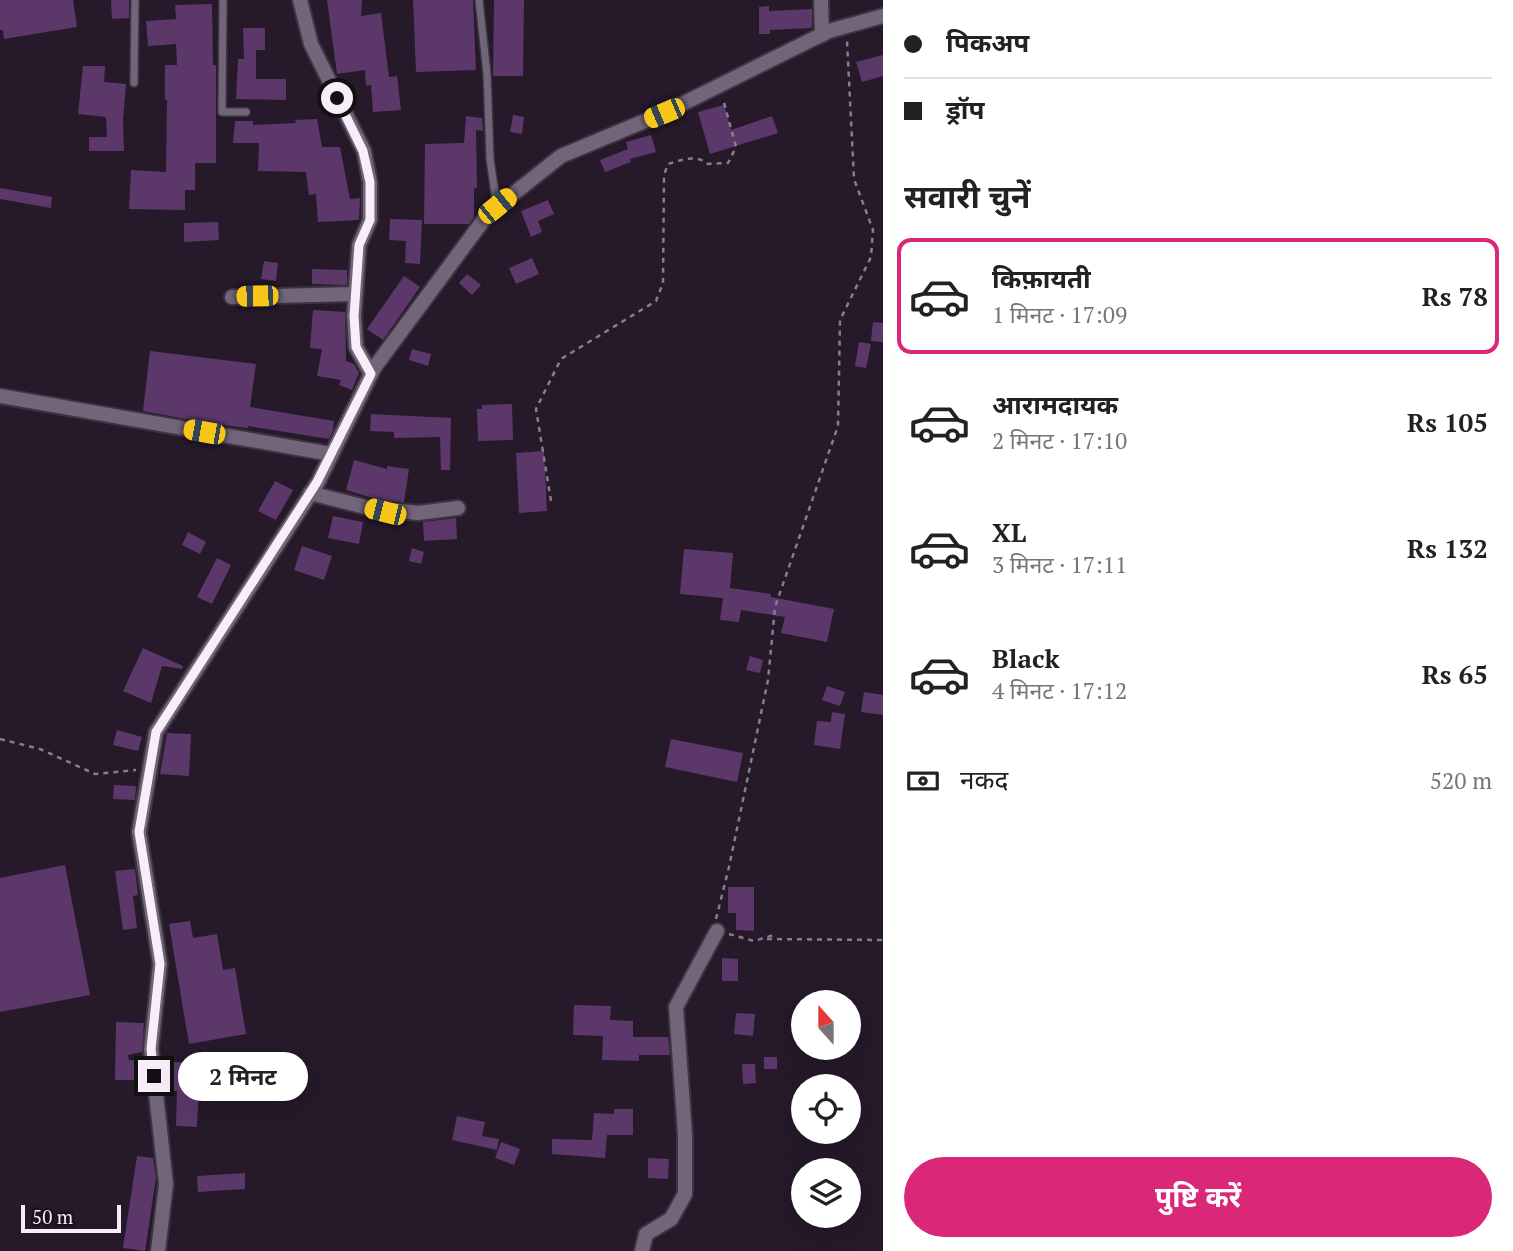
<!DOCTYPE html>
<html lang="hi">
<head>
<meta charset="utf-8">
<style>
	:root { --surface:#fff; --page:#f2f2f2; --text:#222; --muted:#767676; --line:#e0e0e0; --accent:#db2777 }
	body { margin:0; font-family:"PT Serif","Noto Sans Devanagari",serif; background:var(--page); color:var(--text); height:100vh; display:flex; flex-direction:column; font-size:26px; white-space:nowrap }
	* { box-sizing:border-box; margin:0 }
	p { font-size:23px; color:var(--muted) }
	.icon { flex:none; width:38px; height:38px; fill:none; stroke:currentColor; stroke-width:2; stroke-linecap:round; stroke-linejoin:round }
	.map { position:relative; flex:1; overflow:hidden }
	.panel { display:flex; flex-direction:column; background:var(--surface); width:630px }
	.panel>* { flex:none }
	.guide { display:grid; align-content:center; height:154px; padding:0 21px; background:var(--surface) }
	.needle { width:46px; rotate:339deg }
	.fabs { position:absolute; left:791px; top:990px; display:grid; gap:14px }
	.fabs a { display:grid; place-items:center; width:70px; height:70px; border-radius:50%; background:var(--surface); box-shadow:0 7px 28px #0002; font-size:35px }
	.scale { position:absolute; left:21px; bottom:18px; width:100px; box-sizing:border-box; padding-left:7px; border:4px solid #f7eefa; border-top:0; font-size:19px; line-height:24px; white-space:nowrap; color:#f7eefa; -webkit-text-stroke:5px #1c1021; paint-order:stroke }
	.end { position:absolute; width:32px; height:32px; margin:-16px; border:9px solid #f7eefa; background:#111; box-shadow:0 0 0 4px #111 }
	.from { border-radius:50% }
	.bubble { position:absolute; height:49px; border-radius:24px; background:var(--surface); box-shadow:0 7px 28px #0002; font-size:23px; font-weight:700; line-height:49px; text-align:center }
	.car { position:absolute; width:21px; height:42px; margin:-21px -10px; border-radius:9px; box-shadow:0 0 5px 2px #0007; background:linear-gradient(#f5c518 24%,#345 0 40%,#f5c518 0 76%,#345 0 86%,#f5c518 0) }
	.guide b { display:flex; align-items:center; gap:24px; height:66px; font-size:26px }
	.guide b+b { border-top:2px solid var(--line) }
	.guide i { width:18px; height:18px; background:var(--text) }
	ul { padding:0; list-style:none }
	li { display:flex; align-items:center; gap:21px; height:116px; margin:0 14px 10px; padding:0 7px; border:4px solid transparent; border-radius:14px }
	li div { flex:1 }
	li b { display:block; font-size:26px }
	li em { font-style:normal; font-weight:700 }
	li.on { border-color:var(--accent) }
	li>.icon { width:63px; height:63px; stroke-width:1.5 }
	h2 { padding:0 21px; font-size:32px; line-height:84px }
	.pay { display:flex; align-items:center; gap:18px; height:77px; padding:0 21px; font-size:26px }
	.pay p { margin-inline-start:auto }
	.button { display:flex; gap:14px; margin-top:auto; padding:14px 21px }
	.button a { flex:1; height:80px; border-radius:42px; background:var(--accent); color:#fff; font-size:28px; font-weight:700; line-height:80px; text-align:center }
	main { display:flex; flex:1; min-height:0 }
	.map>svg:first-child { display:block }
	.building { fill:#5c386a }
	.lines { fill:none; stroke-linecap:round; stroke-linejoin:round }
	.service-casing { stroke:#3d3441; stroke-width:10 }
	.minor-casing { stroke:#3d3441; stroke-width:18 }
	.path { stroke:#877d8b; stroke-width:2.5; stroke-dasharray:5 5; stroke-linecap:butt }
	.service { stroke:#726479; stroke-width:7 }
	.minor { stroke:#726479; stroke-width:14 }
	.route { stroke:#f7eefa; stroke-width:9 }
</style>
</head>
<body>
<main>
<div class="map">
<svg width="883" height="1251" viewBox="0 0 883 1251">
	<rect width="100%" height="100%" fill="#25192a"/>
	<g class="building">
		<polygon points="0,0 73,0 77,27 4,39 3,30 0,30"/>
		<polygon points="111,0 129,0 129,18 112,19"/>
		<polygon points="327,0 362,0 361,16 381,13 389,77 397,76 401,110 373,112 371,85 366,86 365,70 337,74"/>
		<polygon points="413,0 473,0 476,70 416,72"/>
		<polygon points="494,0 524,0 523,76 493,76"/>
		<polygon points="212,4 213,65 216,65 216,163 195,163 195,190 185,190 185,210 129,209 131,170 166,172 167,100 165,100 165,65 177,65 176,44 148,46 146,21 176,19 175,5"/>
		<polygon points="769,6 769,11 812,9 812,28 770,30 770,34 759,34 759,7"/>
		<polygon points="243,28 265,28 265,50 256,50 256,79 286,79 286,100 236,99 238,59 244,59"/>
		<polygon points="883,55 883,76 862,82 856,62"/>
		<polygon points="83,66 105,66 104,82 126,84 123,121 124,151 89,151 89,137 107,137 106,117 78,114"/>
		<polygon points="724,105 731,130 772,116 778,133 710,154 698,112"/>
		<polygon points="513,115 524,117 522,134 510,132"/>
		<polygon points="466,116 482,118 483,131 476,130 477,188 474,188 474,217 469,224 424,224 425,144 464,143"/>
		<polygon points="317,119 322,147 340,147 350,199 360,198 359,220 318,222 316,194 309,195 306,172 258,171 259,143 233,143 235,121 253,121 253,125 296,123 295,120"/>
		<polygon points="651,135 656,152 630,159 631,162 605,172 600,160 628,149 626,142"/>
		<polygon points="0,188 52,197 51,208 0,199"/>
		<polygon points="548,200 554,214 538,221 542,232 531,237 521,211"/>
		<polygon points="390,219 422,220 420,264 405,263 406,241 389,240"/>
		<polygon points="218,222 219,240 184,242 184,223"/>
		<polygon points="532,258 539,274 516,284 509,268"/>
		<polygon points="264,261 278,263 276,281 261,279"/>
		<polygon points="312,269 347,270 347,285 312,284"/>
		<polygon points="467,274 481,285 472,295 459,283"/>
		<polygon points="404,276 420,287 383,340 367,329"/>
		<polygon points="313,310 345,312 346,361 354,364 359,373 352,390 339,385 341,380 317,376 322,349 310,348"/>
		<polygon points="873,322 883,323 883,342 871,341"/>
		<polygon points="859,342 871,344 866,368 855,366"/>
		<polygon points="412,349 431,354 428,366 409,360"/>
		<polygon points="150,351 256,364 250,407 334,421 333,430 329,439 248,426 248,428 213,424 143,411"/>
		<polygon points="512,404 513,440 478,441 477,409 482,409 482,405"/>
		<polygon points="371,414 451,418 450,470 441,470 440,437 394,438 394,432 370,431"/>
		<polygon points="544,451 547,511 519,513 516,453"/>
		<polygon points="354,460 387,469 387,466 409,469 404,502 385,502 346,490"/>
		<polygon points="275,481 293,490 276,520 258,511"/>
		<polygon points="333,516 363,522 359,544 328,538"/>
		<polygon points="456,518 457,539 424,541 423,522"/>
		<polygon points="188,532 206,542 200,554 182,545"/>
		<polygon points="302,546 332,556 324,580 294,570"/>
		<polygon points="412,548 424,552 421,564 409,561"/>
		<polygon points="684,549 733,553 730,588 771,594 771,597 834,609 827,642 781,633 785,617 741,610 739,622 720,620 723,598 680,594"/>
		<polygon points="217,558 231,565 212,604 197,597"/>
		<polygon points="143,648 183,666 182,669 162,666 151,703 123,691"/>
		<polygon points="750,656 763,660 760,673 746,670"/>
		<polygon points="827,686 845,692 840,706 822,700"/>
		<polygon points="864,692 883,695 883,715 861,712"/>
		<polygon points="832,712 845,714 840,749 814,745 817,721 831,722"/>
		<polygon points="117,730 142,737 138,751 113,745"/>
		<polygon points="167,733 191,734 189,776 160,774"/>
		<polygon points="671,739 743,753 737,782 665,767"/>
		<polygon points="114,785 136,786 135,800 113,799"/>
		<polygon points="65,865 90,995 0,1012 0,878"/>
		<polygon points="135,869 138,895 133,896 137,928 123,930 115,871"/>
		<polygon points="728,887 754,887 754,931 736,930 736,913 728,913"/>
		<polygon points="190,921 193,938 217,934 223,970 235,968 246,1034 189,1044 169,924"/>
		<polygon points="722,958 738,959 738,981 722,981"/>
		<polygon points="574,1005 611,1006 610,1020 633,1021 633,1037 668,1037 670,1055 639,1055 639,1061 602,1060 603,1036 573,1035"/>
		<polygon points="736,1013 755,1014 753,1036 734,1034"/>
		<polygon points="116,1022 144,1023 142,1052 128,1055 129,1060 143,1061 145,1080 115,1080"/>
		<rect x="764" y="1057" width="13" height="12"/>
		<polygon points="171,1062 200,1063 197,1127 176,1126 177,1091 169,1091"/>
		<polygon points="742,1064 755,1064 756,1083 743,1084"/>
		<polygon points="614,1109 633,1109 633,1135 607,1135 605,1158 552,1154 552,1139 592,1140 594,1113 614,1114"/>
		<polygon points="457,1116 485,1122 482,1136 499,1139 497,1150 452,1140"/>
		<polygon points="501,1142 520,1149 514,1165 495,1158"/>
		<polygon points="137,1156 153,1158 156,1178 145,1251 123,1248"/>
		<polygon points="648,1158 669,1159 668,1179 648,1178"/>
		<polygon points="245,1173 245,1189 198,1192 197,1176"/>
	</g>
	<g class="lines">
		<defs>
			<g id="service">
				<polyline points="223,0 222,112 246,112"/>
				<polyline points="479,0 487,74 490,159 497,207"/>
				<polyline points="134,83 135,0"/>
			</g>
			<g id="minor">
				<polyline points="300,0 311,44 364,151 370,182 370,220 359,245 354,316 356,347 371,374"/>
				<polyline points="821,0 822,35"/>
				<polyline points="232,297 355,294"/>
				<polyline points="0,396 331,454"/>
				<polyline points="310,493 385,512 393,510 418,513 458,508"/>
				<polyline points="158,1251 166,1184 151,1049 160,964 139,832 156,732 318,482 374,368 488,214 561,156 664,113 829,31 883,16"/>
				<polyline points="642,1251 646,1234 671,1219 685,1194 685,1135 676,1007 717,931"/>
			</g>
		</defs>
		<use href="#service" class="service-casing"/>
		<use href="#minor" class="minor-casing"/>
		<g class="path">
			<path d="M551 501 536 409 561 359 656 301 663 283 664 175 668 164C681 160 696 154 708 164L728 163 736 147 723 99"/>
			<polyline points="0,739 40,749 95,774 136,770"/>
			<polyline points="716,919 729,867 768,680 775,607 838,426 840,320 871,257 873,230 854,179 847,41"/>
			<polyline points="729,934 754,941 777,934"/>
			<polyline points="767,939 883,940"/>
		</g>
		<use href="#service" class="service"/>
		<use href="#minor" class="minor"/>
	</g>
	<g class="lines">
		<polyline class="route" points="154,1076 151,1049 160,964 139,832 156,732 317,482 371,374 356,347 354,316 359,245 370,220 370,182 363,151 337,98"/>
	</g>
</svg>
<div class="fabs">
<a><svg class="needle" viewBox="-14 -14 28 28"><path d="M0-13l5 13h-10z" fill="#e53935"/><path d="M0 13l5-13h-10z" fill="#767676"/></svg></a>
<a><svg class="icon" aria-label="locate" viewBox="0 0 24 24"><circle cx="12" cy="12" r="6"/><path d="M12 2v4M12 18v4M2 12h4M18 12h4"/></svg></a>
<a><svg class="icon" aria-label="layers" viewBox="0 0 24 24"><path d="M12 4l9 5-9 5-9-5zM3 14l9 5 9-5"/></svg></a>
</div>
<div class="scale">50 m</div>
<i class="end from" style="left:337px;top:98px"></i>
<i class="end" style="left:154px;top:1076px"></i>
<div class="bubble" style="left:178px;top:1052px;width:130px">2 मिनट</div>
<i class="car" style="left:664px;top:113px;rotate:247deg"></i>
<i class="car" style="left:497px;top:206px;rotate:51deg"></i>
<i class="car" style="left:257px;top:296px;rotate:269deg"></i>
<i class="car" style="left:204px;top:432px;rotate:280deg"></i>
<i class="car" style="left:385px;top:512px;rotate:284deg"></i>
</div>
<section class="panel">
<div class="guide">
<b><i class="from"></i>पिकअप</b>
<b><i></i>ड्रॉप</b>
</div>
<h2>सवारी चुनें</h2>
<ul>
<li class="on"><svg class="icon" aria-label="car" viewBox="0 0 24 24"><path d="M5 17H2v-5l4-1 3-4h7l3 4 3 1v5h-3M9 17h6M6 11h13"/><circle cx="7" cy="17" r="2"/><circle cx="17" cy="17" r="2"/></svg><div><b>किफ़ायती</b><p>1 मिनट · 17:09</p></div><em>Rs 78</em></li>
<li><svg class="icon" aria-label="car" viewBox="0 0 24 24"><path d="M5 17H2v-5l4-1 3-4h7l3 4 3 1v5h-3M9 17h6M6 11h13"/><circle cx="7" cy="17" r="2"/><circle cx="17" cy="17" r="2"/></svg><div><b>आरामदायक</b><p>2 मिनट · 17:10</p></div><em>Rs 105</em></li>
<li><svg class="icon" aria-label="car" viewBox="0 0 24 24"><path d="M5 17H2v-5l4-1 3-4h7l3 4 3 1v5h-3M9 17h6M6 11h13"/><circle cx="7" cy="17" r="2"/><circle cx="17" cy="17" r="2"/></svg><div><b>XL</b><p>3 मिनट · 17:11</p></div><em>Rs 132</em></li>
<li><svg class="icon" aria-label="car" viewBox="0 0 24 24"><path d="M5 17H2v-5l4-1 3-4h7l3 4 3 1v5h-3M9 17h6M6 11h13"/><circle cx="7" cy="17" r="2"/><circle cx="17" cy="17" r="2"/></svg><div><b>Black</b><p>4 मिनट · 17:12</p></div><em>Rs 65</em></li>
</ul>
<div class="pay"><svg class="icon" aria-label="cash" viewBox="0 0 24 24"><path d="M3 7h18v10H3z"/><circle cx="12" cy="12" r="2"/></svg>नकद<p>520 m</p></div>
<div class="button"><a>पुष्टि करें</a></div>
</section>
</main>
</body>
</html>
